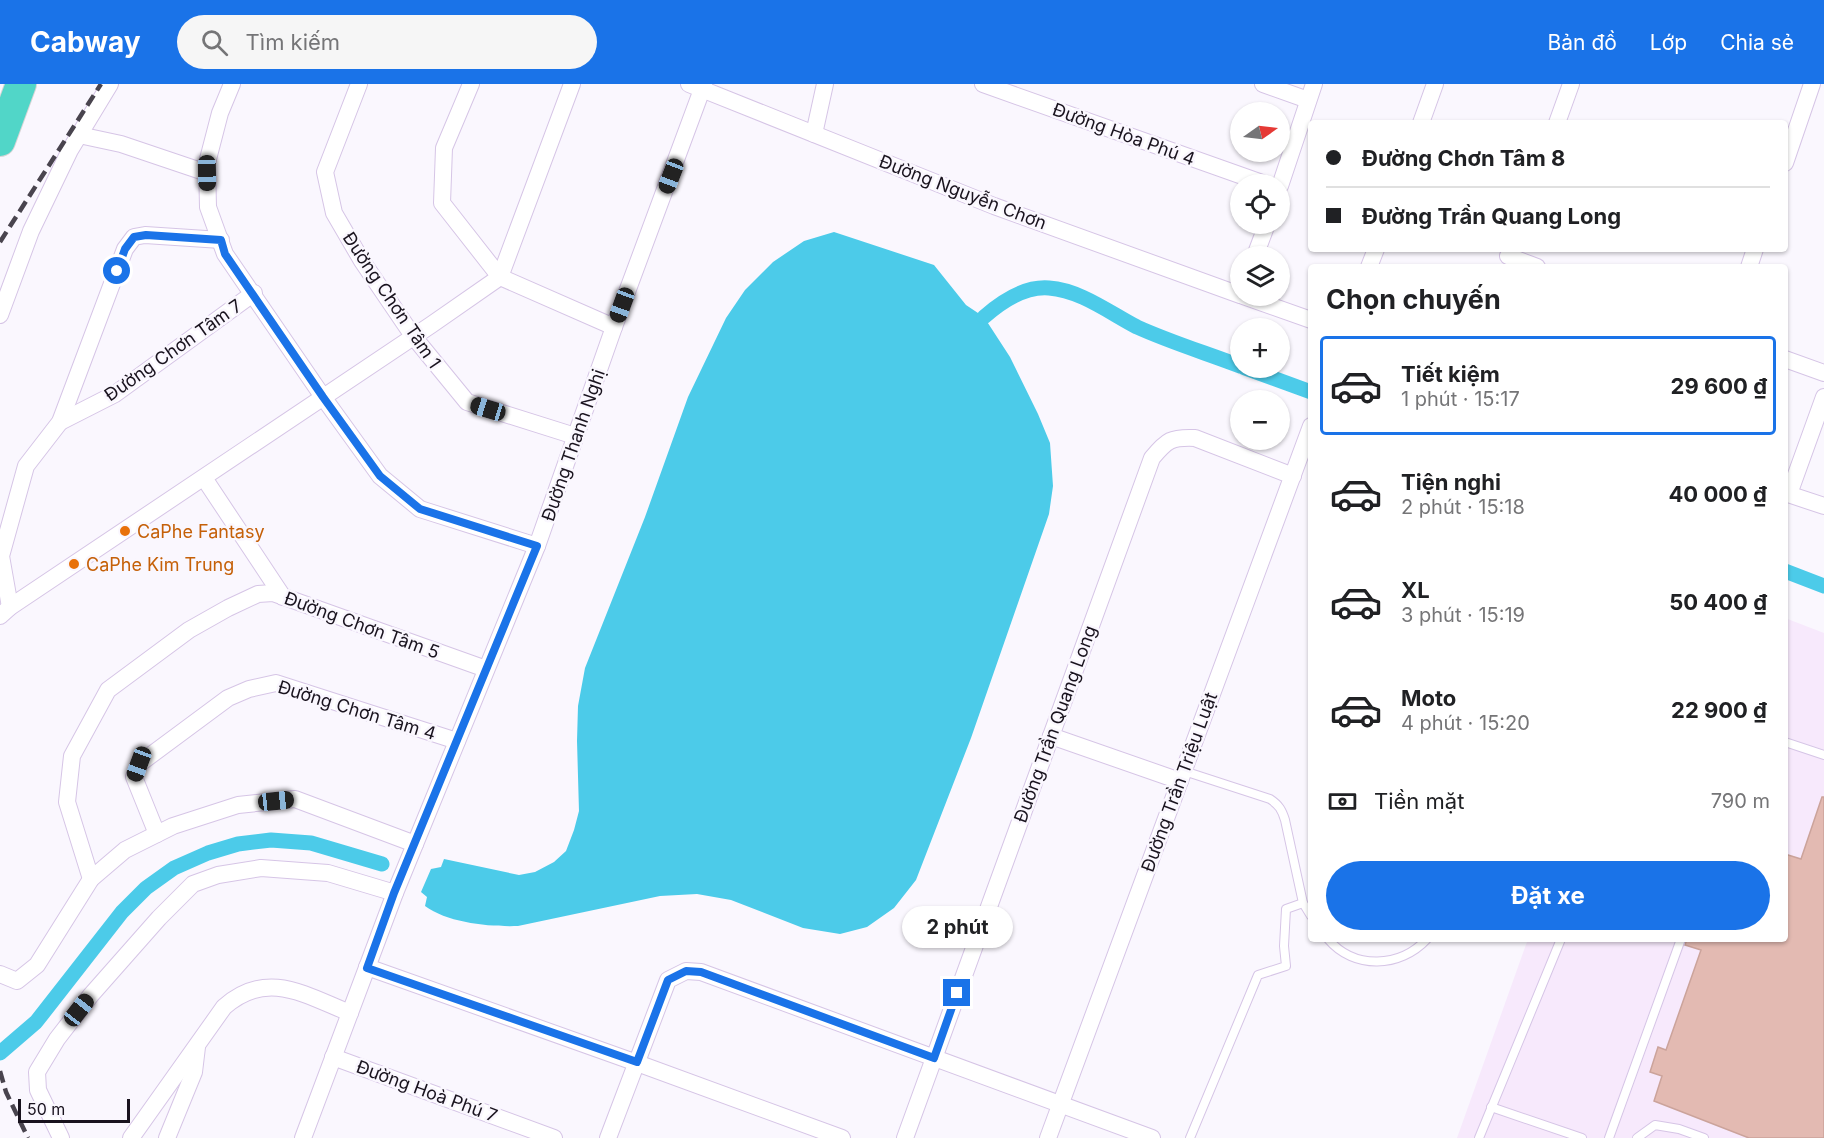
<!DOCTYPE html>
<html lang="vi">
<head>
<meta charset="utf-8">
<style>
	:root { --surface:#fff; --page:#f6f6f6; --text:#202124; --muted:#757577; --line:#e0e0e0; --accent:#1a73e8 }
	body { margin:0; font-family:Inter,sans-serif; background:var(--page); color:var(--text); height:100vh; display:flex; flex-direction:column; font-size:22px; white-space:nowrap }
	* { box-sizing:border-box; margin:0 }
	p { font-size:20px; color:var(--muted) }
	.icon { flex:none; width:33px; height:33px; fill:none; stroke:currentColor; stroke-width:2; stroke-linecap:round; stroke-linejoin:round }
	.map { position:relative; flex:1; overflow:hidden }
	.sheet { position:absolute; left:1308px; top:180px; width:480px; height:678px; display:flex; flex-direction:column; background:var(--surface); border-radius:6px; box-shadow:0 2px 4px #0004 }
	.sheet>* { flex:none }
	.top-card { position:absolute; left:1308px; top:36px; width:480px; height:132px; border-radius:6px; box-shadow:0 2px 4px #0004; display:grid; align-content:center; height:132px; padding:0 18px; background:var(--surface) }
	.needle { width:39px; rotate:76deg }
	.fabs { position:absolute; left:1230px; top:18px; display:grid; gap:12px }
	.fabs a { display:grid; place-items:center; width:60px; height:60px; border-radius:50%; background:var(--surface); box-shadow:0 2px 4px #0004; font-size:30px }
	.scale { position:absolute; left:18px; bottom:15px; width:112px; box-sizing:border-box; padding-left:6px; border:3px solid #19131e; border-top:0; font-size:16px; line-height:21px; white-space:nowrap; color:#19131e; -webkit-text-stroke:4px #faf7fe; paint-order:stroke }
	.end { position:absolute; width:27px; height:27px; margin:-14px; border:8px solid #1a73e8; background:#fff; box-shadow:0 0 0 3px #fff }
	.from { border-radius:50% }
	.bubble { position:absolute; height:42px; border-radius:21px; background:var(--surface); box-shadow:0 2px 4px #0004; font-size:20px; font-weight:700; line-height:42px; text-align:center }
	.car { position:absolute; width:18px; height:36px; margin:-18px -9px; border-radius:8px; box-shadow:0 0 4px 2px #0007; background:linear-gradient(#222 24%,#8ab4d8 0 40%,#222 0 76%,#8ab4d8 0 86%,#222 0) }
	.top-card b { display:flex; align-items:center; gap:21px; height:57px; font-size:22px }
	.top-card b+b { border-top:2px solid var(--line) }
	.top-card i { width:15px; height:15px; background:var(--text) }
	ul { padding:0; list-style:none }
	li { display:flex; align-items:center; gap:18px; height:99px; margin:0 12px 9px; padding:0 6px; border:3px solid transparent; border-radius:6px }
	li div { flex:1 }
	li b { display:block; font-size:22px }
	li em { font-style:normal; font-weight:700 }
	li.active { border-color:var(--accent) }
	li>.icon { width:54px; height:54px; stroke-width:1.5 }
	h2 { padding:0 18px; font-size:27px; line-height:72px }
	.pay { display:flex; align-items:center; gap:15px; height:66px; padding:0 18px; font-size:22px }
	.pay p { margin-inline-start:auto }
	.primary-button { display:flex; gap:12px; margin-top:auto; padding:12px 18px }
	.primary-button a { flex:1; height:69px; border-radius:36px; background:var(--accent); color:#fff; font-size:24px; font-weight:700; line-height:69px; text-align:center }
	header { display:flex; align-items:center; gap:36px; box-sizing:border-box; height:84px; padding:0 30px; background:var(--accent); color:#fff }
	header strong { font-size:28px }
	nav { display:flex; gap:33px; margin-inline-start:auto; font-size:21px }
	.search { width:420px; height:54px; background:var(--page); display:flex; align-items:center; gap:15px; box-sizing:border-box; padding:0 21px; border-radius:33px; color:var(--muted); font-size:22px }
	.map>svg:first-child { display:block }
	.medical { fill:#f7e9fc }
	.water { fill:#4ccbe9 }
	.lines { fill:none; stroke-linecap:round; stroke-linejoin:round }
	.canal { stroke:#4ccbe9; stroke-width:15 }
	.building { fill:#e3bab2; stroke:#cba39b; stroke-width:1.5 }
	.lane-casing { stroke:#d6c5e6; stroke-width:10 }
	.street-casing { stroke:#d6c5e6; stroke-width:18 }
	.highway-casing { stroke:#d6d5d6; stroke-width:32 }
	.lane { stroke:#fff; stroke-width:8 }
	.street { stroke:#fff; stroke-width:16 }
	.highway { stroke:#51d6c8; stroke-width:30 }
	.rail { stroke:#49444e; stroke-width:4.5; stroke-dasharray:12 6; stroke-linecap:butt }
	.route { stroke:#1a73e8; stroke-width:8 }
	.food-dot { fill:#e8710a; stroke:#faf7fe; stroke-width:2 }
	.labels { text-anchor:middle; dominant-baseline:central; stroke-width:5; stroke-linejoin:round; paint-order:stroke }
	.street-label { font-size:18px; fill:#19131e; stroke:#faf7fe }
	.food-label { font-size:18px; fill:#c56008; stroke:#faf7fe; text-anchor:start }
</style>
</head>
<body>
<header>
<strong>Cabway</strong>
<div class="search"><svg class="icon" aria-label="search" viewBox="0 0 24 24"><circle cx="10" cy="10" r="6"/><path d="M15 15l6 6"/></svg>Tìm kiếm</div>
<nav><a>Bản đồ</a><a>Lớp</a><a>Chia sẻ</a></nav>
</header>
<div class="map">
<svg width="1824" height="1054" viewBox="0 0 1824 1054">
	<rect width="100%" height="100%" fill="#faf7fe"/>
	<polygon class="medical" points="1785,534 1824,549 1824,1054 1457,1054 1528,855 1785,855"/>
	<path class="water" d="M834 148 934 181 966 221 984 233 1010 273 1038 330 1050 359 1053 402 1049 430 971 654 916 796 894 824 867 843 840 850 803 844 731 816 697 810 660 812 518 842C490 843 448 839 425 822L427 813 421 808 431 785 441 783 444 775 519 791 535 788 554 778 566 767 574 746 579 727 577 657 578 622 585 584 645 433 688 313 726 234 745 206 773 178 804 157Z"/>
	<g class="lines">
		<g class="canal">
			<path d="M984 233C1001 218 1025 202 1049 204 1080 206 1110 229 1137 243 1170 258 1206 269 1240 282"/>
			<polyline points="1245,284 1311,308"/>
			<polyline points="1785,487 1824,502"/>
			<polyline points="0,969 36,938 122,828 146,804 174,784 208,769 238,760 271,756 311,759 382,780"/>
		</g>
	</g>
	<polygon class="building" points="1822,713 1824,713 1824,1054 1749,1054 1654,1017 1662,992 1650,988 1658,963 1666,966 1701,866 1685,861 1687,855 1785,855 1785,770 1801,775"/>
	<g class="lines">
		<defs>
			<g id="lane">
				<polyline points="1785,658 1824,671"/>
				<path d="M1184 687 1270 715C1279 721 1282 726 1285 736L1303 819 1311 832"/>
				<path d="M1328 855C1354 886 1400 884 1427 855"/>
				<polyline points="1491,1023 1582,1054"/>
				<polyline points="1190,1054 1258,891 1286,882 1284,862 1286,825 1303,819"/>
				<polyline points="1479,1054 1561,855"/>
				<polyline points="1609,1054 1681,855"/>
				<polyline points="1637,1054 1655,1041 1679,1045 1704,1054"/>
			</g>
			<g id="street">
				<polyline points="232,0 220,29 207,79 208,123 225,170 323,313 380,392 420,425 537,462"/>
				<polyline points="359,0 325,88 334,129 362,177 413,252 467,318 575,352"/>
				<polyline points="471,0 444,64 442,119 500,193 614,243"/>
				<polyline points="689,0 994,122 1240,211"/>
				<polyline points="983,0 1265,100"/>
				<polyline points="1263,0 1308,16"/>
				<polyline points="1421,39 1435,0"/>
				<polyline points="1557,39 1571,0"/>
				<polyline points="814,50 825,0"/>
				<polyline points="79,51 121,60 207,89"/>
				<polyline points="1785,79 1812,0"/>
				<polyline points="1280,102 1314,0"/>
				<polyline points="1255,172 1267,140"/>
				<polyline points="1508,172 1537,183"/>
				<polyline points="1369,183 1376,165"/>
				<polyline points="1749,183 1755,165"/>
				<polyline points="500,193 572,0"/>
				<polyline points="1243,212 1311,236"/>
				<polyline points="0,231 31,147 70,66 110,0"/>
				<polyline points="1785,275 1824,289"/>
				<polyline points="60,338 115,310 254,209"/>
				<polyline points="204,394 283,513"/>
				<polyline points="1785,409 1824,422"/>
				<polyline points="1789,410 1824,313"/>
				<polyline points="10,523 1,472 26,382 60,338 125,165 134,153 145,151 221,156"/>
				<polyline points="0,532 10,523 431,241 500,193"/>
				<polyline points="1051,652 1180,697"/>
				<polyline points="157,750 134,693 139,680 228,614 249,605 276,599 457,657"/>
				<polyline points="91,795 67,718 72,672 108,606 189,546 228,524 258,510 273,509 486,585"/>
				<polyline points="367,883 637,979 842,1054"/>
				<polyline points="0,890 17,897 37,881 91,795 125,766 173,742 238,721 295,715 415,760"/>
				<polyline points="333,973 554,1054"/>
				<polyline points="61,1054 38,1006 37,988 57,955 91,911 159,834 193,800 218,791 261,784 328,789 395,809"/>
				<path d="M131 1054 224 923C267 885 305 911 350 929"/>
				<polyline points="167,1054 194,988 197,963"/>
				<polyline points="303,1054 395,809 537,462 614,243 704,0"/>
				<polyline points="608,1054 668,896 686,887 701,888 1152,1054"/>
				<path d="M905 1054 1152 374C1167 356 1171 353 1195 354L1293 392"/>
				<polyline points="1048,1054 1311,342"/>
			</g>
			<polyline id="highway" points="0,57 21,0"/>
		</defs>
		<use href="#lane" class="lane-casing"/>
		<use href="#street" class="street-casing"/>
		<use href="#highway" class="highway-casing"/>
		<use href="#lane" class="lane"/>
		<use href="#street" class="street"/>
		<use href="#highway" class="highway"/>
		<g class="rail">
			<polyline points="0,158 101,0"/>
			<polyline points="0,987 6,1008 28,1054"/>
		</g>
	</g>
	<g class="lines">
		<polyline class="route" points="117,187 125,165 134,153 146,151 221,156 225,170 323,313 380,392 420,425 537,462 394,809 367,884 637,978 668,896 686,887 701,888 934,974 957,909"/>
	</g>
	<g class="food-dot">
		<circle cx="125" cy="447" r="6"/>
		<circle cx="74" cy="480" r="6"/>
	</g>
	<g class="labels">
		<g class="street-label">
			<text transform="translate(1124 50) rotate(20)">Đường Hòa Phú 4</text>
			<text transform="translate(963 108) rotate(21)">Đường Nguyễn Chơn</text>
			<text transform="translate(392 216) rotate(56)">Đường Chơn Tâm 1</text>
			<text transform="translate(173 266) rotate(-35)">Đường Chơn Tâm 7</text>
			<text transform="translate(573 361) rotate(-71)">Đường Thanh Nghị</text>
			<text transform="translate(362 541) rotate(20)">Đường Chơn Tâm 5</text>
			<text transform="translate(357 626) rotate(17)">Đường Chơn Tâm 4</text>
			<text transform="translate(1055 640) rotate(-70)">Đường Trần Quang Long</text>
			<text transform="translate(1179 698) rotate(-70)">Đường Trần Triệu Luật</text>
			<text transform="translate(427 1007) rotate(20)">Đường Hoà Phú 7</text>
		</g>
		<g class="food-label">
			<text x="137" y="447">CaPhe Fantasy</text>
			<text x="86" y="480">CaPhe Kim Trung</text>
		</g>
	</g>
</svg>
<div class="fabs">
<a><svg class="needle" viewBox="-14 -14 28 28"><path d="M0-13l5 13h-10z" fill="#e53935"/><path d="M0 13l5-13h-10z" fill="#757577"/></svg></a>
<a><svg class="icon" aria-label="locate" viewBox="0 0 24 24"><circle cx="12" cy="12" r="6"/><path d="M12 2v4M12 18v4M2 12h4M18 12h4"/></svg></a>
<a><svg class="icon" aria-label="layers" viewBox="0 0 24 24"><path d="M12 4l9 5-9 5-9-5zM3 14l9 5 9-5"/></svg></a>
<a>+</a>
<a>−</a>
</div>
<div class="scale">50 m</div>
<i class="end from" style="left:117px;top:187px"></i>
<i class="end" style="left:957px;top:909px"></i>
<div class="bubble" style="left:902px;top:822px;width:111px">2 phút</div>
<i class="car" style="left:207px;top:89px;rotate:179deg"></i>
<i class="car" style="left:671px;top:92px;rotate:201deg"></i>
<i class="car" style="left:622px;top:221px;rotate:200deg"></i>
<i class="car" style="left:488px;top:325px;rotate:287deg"></i>
<i class="car" style="left:139px;top:680px;rotate:200deg"></i>
<i class="car" style="left:276px;top:717px;rotate:84deg"></i>
<i class="car" style="left:79px;top:926px;rotate:38deg"></i>
<div class="top-card">
<b><i class="from"></i>Đường Chơn Tâm 8</b>
<b><i></i>Đường Trần Quang Long</b>
</div>
<section class="sheet">
<h2>Chọn chuyến</h2>
<ul>
<li class="active"><svg class="icon" aria-label="car" viewBox="0 0 24 24"><path d="M5 17H2v-5l4-1 3-4h7l3 4 3 1v5h-3M9 17h6M6 11h13"/><circle cx="7" cy="17" r="2"/><circle cx="17" cy="17" r="2"/></svg><div><b>Tiết kiệm</b><p>1 phút · 15:17</p></div><em>29 600 ₫</em></li>
<li><svg class="icon" aria-label="car" viewBox="0 0 24 24"><path d="M5 17H2v-5l4-1 3-4h7l3 4 3 1v5h-3M9 17h6M6 11h13"/><circle cx="7" cy="17" r="2"/><circle cx="17" cy="17" r="2"/></svg><div><b>Tiện nghi</b><p>2 phút · 15:18</p></div><em>40 000 ₫</em></li>
<li><svg class="icon" aria-label="car" viewBox="0 0 24 24"><path d="M5 17H2v-5l4-1 3-4h7l3 4 3 1v5h-3M9 17h6M6 11h13"/><circle cx="7" cy="17" r="2"/><circle cx="17" cy="17" r="2"/></svg><div><b>XL</b><p>3 phút · 15:19</p></div><em>50 400 ₫</em></li>
<li><svg class="icon" aria-label="car" viewBox="0 0 24 24"><path d="M5 17H2v-5l4-1 3-4h7l3 4 3 1v5h-3M9 17h6M6 11h13"/><circle cx="7" cy="17" r="2"/><circle cx="17" cy="17" r="2"/></svg><div><b>Moto</b><p>4 phút · 15:20</p></div><em>22 900 ₫</em></li>
</ul>
<div class="pay"><svg class="icon" aria-label="cash" viewBox="0 0 24 24"><path d="M3 7h18v10H3z"/><circle cx="12" cy="12" r="2"/></svg>Tiền mặt<p>790 m</p></div>
<div class="primary-button"><a>Đặt xe</a></div>
</section>
</div>
</body>
</html>
